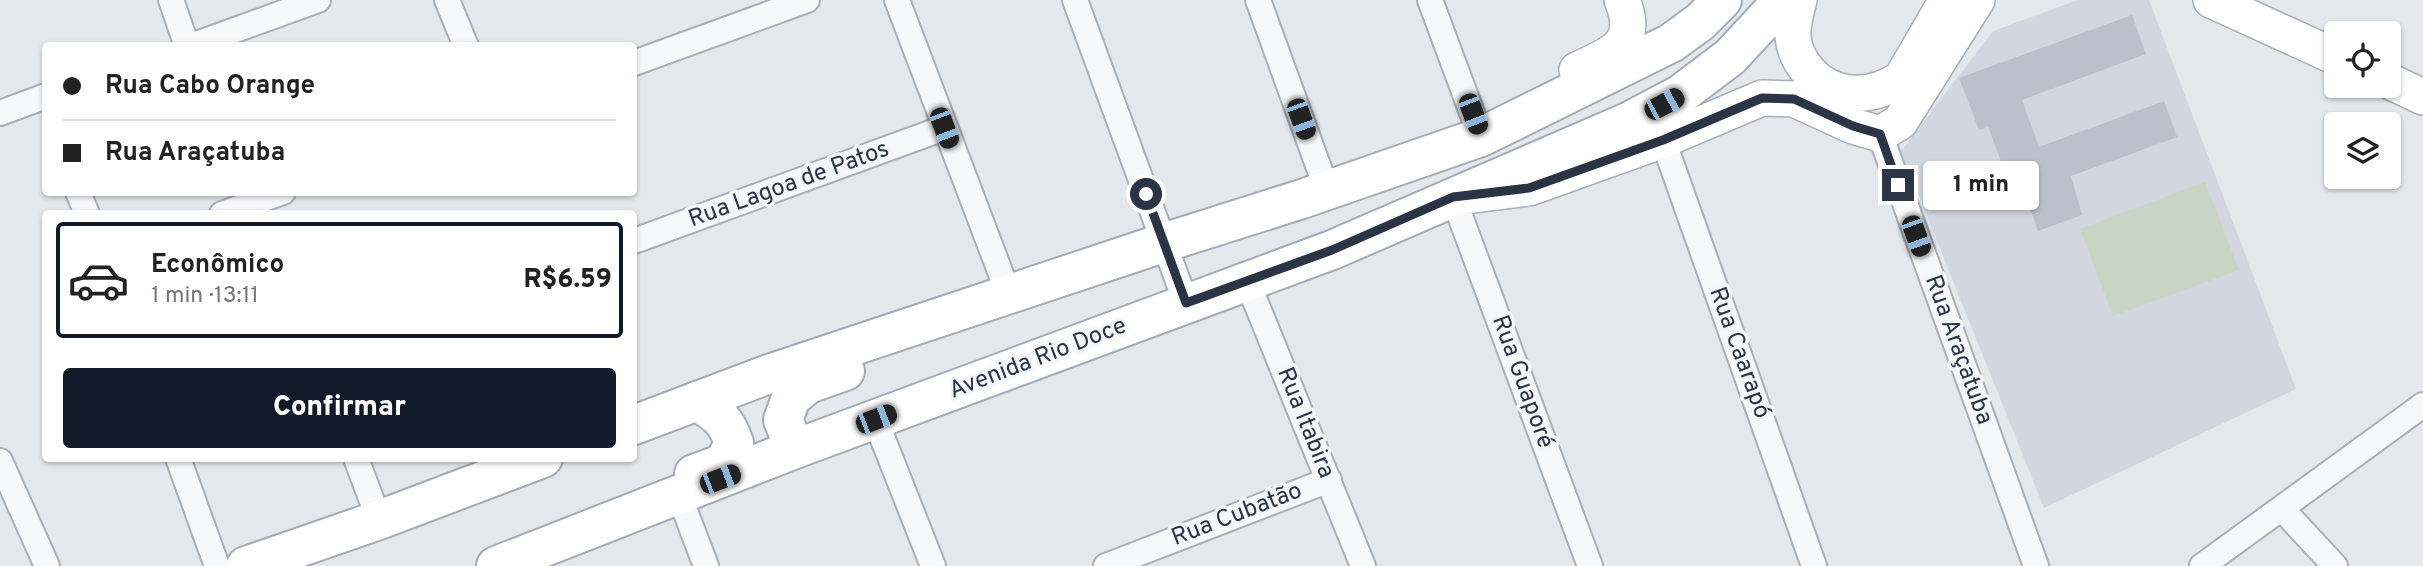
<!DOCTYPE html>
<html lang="pt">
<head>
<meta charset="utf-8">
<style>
	:root { --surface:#fff; --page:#f2f2f2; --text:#222; --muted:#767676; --line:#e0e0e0; --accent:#111827 }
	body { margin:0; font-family:Overpass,sans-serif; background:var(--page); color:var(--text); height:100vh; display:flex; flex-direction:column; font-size:26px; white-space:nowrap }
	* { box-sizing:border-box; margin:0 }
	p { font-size:23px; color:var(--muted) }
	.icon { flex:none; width:38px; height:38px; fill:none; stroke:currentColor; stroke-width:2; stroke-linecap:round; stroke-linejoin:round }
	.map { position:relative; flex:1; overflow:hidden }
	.panel { position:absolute; left:42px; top:210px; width:595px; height:252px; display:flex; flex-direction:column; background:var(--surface); border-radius:7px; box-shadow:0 2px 5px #0004 }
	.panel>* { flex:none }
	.top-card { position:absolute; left:42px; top:42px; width:595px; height:154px; border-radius:7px; box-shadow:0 2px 5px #0004; display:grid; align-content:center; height:154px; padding:0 21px; background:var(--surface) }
	.controls { position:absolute; left:2324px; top:21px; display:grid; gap:14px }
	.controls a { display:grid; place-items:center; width:77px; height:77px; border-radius:7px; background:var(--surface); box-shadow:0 2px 5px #0004; font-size:35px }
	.end { position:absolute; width:32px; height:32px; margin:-16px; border:9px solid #2b3445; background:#fff; box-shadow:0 0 0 4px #fff }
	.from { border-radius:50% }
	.bubble { position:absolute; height:49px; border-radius:7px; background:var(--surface); box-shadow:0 2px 5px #0004; font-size:23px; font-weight:800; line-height:49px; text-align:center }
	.car { position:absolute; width:21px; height:42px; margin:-21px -10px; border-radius:9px; box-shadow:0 0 5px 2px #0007; background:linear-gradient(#222 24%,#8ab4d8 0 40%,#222 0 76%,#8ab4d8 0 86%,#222 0) }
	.top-card b { display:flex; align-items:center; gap:24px; height:66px; font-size:26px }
	.top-card b+b { border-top:2px solid var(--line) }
	.top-card i { width:18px; height:18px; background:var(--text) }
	ul { padding:12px 0 0; list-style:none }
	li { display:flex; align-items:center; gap:21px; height:116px; margin:0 14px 10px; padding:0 7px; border:4px solid var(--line); border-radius:7px }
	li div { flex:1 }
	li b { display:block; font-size:26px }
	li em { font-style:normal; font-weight:800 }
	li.on { border-color:var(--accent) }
	li>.icon { width:63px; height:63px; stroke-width:1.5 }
	.primary-button { display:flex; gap:14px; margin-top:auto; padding:14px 21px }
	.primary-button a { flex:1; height:80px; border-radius:7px; background:var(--accent); color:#fff; font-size:28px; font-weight:800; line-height:80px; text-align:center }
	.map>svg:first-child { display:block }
	.built { fill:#d2d6de }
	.green { fill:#c9d6c5 }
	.building { fill:#bbc0ca }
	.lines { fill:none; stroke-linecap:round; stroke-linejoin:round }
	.minor-casing { stroke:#a9aeb7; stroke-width:28 }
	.secondary-casing { stroke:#a9aeb7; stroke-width:38 }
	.primary-casing { stroke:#a3abb8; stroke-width:42 }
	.minor { stroke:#f7f8fa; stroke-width:24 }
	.secondary { stroke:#fff; stroke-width:35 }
	.primary { stroke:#fff; stroke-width:38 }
	.route { stroke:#2b3445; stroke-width:9 }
	.labels { text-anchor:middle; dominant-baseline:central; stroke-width:7; stroke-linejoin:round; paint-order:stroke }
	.street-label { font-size:24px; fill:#2b3445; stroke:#f4f6f9 }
</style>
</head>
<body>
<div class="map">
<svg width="2423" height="566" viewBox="0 0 2423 566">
	<rect width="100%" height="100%" fill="#e4e7ec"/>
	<polygon class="built" points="2078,0 2149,0 2296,389 2044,508 1901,151 1993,31"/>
	<polygon class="green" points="2205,182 2239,270 2113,316 2080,229"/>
	<polygon class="building" points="2132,15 2146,54 2022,100 2039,147 2164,101 2177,137 2071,176 2082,215 2038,231 2025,193 2007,200 1993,164 2001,161 1988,127 1979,130 1959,78"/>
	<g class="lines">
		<defs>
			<g id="minor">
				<polyline points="171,0 187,46"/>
				<polyline points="447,0 466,46"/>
				<polyline points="897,0 1009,295"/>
				<polyline points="1075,0 1186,303"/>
				<polyline points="1258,0 1327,190"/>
				<polyline points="1430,0 1481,137"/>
				<polyline points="191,46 318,0"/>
				<polyline points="634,63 807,0"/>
				<polyline points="0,113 46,96"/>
				<polyline points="1880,134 2036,566"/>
				<polyline points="1663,140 1814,566"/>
				<polyline points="78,192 87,214"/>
				<polyline points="1453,197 1590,566"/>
				<polyline points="222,214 283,192"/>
				<polyline points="634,241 944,128"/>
				<polyline points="1247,281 1363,566"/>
				<polyline points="875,419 933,566"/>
				<polyline points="178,458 217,566"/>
				<polyline points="356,458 379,520"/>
				<polyline points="0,461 47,566"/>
				<polyline points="679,495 706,566"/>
				<polyline points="2282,509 2335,566"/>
				<polyline points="1106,566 1329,480"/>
				<polyline points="2202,566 2423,405"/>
			</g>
			<g id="secondary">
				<path d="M1799 0C1796 12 1792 25 1793 37 1794 47 1799 59 1805 67 1830 99 1869 100 1901 79L1947 0"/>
				<polyline points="2211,0 2336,57"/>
				<path d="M1577 70C1611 54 1641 45 1622 0"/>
				<polyline points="2389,81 2423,97"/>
				<polyline points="1474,195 1529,188 1663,140 1762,98 1794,99 1853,126 1880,134 1900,122 1977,0"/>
			</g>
			<g id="primary">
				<polyline points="634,425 769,374 1163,243 1302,199 1481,137 1671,43 1700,22 1722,0"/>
				<polyline points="795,449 783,420 791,398 808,384 845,371"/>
				<path d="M694 474 724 463 734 443C726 419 718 415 697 401"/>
				<polyline points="246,566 379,520 543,458"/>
				<polyline points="496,566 795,449 1332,250 1628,122 1681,94 1730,57 1783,0"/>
			</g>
		</defs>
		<use href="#minor" class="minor-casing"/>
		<use href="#secondary" class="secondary-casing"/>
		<use href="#primary" class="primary-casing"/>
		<use href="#minor" class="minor"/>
		<use href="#secondary" class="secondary"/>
		<use href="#primary" class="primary"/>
	</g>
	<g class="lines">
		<polyline class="route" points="1146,194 1186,303 1332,250 1453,197 1529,188 1663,140 1762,98 1794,99 1853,126 1880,134 1898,185"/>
	</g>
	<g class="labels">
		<g class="street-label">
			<text transform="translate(789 185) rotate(-20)">Rua Lagoa de Patos</text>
			<text transform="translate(1958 350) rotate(70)">Rua Araçatuba</text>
			<text transform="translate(1739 353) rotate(70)">Rua Caarapó</text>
			<text transform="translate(1038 359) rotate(-21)">Avenida Rio Doce</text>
			<text transform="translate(1522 382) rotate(70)">Rua Guaporé</text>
			<text transform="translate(1305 423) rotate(68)">Rua Itabira</text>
			<text transform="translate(1237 515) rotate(-21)">Rua Cubatão</text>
		</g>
	</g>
</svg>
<div class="controls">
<a><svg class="icon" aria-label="locate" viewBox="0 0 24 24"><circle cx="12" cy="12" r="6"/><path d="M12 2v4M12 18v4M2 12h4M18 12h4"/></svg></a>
<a><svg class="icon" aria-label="layers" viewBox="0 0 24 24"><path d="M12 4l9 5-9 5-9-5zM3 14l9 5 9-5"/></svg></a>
</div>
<i class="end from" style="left:1146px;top:194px"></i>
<i class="end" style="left:1898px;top:185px"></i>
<div class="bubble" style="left:1923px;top:161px;width:116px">1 min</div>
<i class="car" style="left:1664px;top:104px;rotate:62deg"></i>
<i class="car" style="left:1473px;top:114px;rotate:159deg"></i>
<i class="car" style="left:1301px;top:119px;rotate:160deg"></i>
<i class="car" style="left:944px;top:128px;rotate:159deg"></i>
<i class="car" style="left:1916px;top:236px;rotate:160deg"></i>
<i class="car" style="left:876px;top:419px;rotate:69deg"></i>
<i class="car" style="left:720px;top:479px;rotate:69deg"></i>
<div class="top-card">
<b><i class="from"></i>Rua Cabo Orange</b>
<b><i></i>Rua Araçatuba</b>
</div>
<section class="panel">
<ul>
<li class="on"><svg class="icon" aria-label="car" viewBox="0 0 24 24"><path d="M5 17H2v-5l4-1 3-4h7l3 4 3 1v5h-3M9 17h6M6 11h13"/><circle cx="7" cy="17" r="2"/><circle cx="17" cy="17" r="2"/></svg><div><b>Econômico</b><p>1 min · 13:11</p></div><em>R$6.59</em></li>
</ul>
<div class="primary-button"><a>Confirmar</a></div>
</section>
</div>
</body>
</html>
